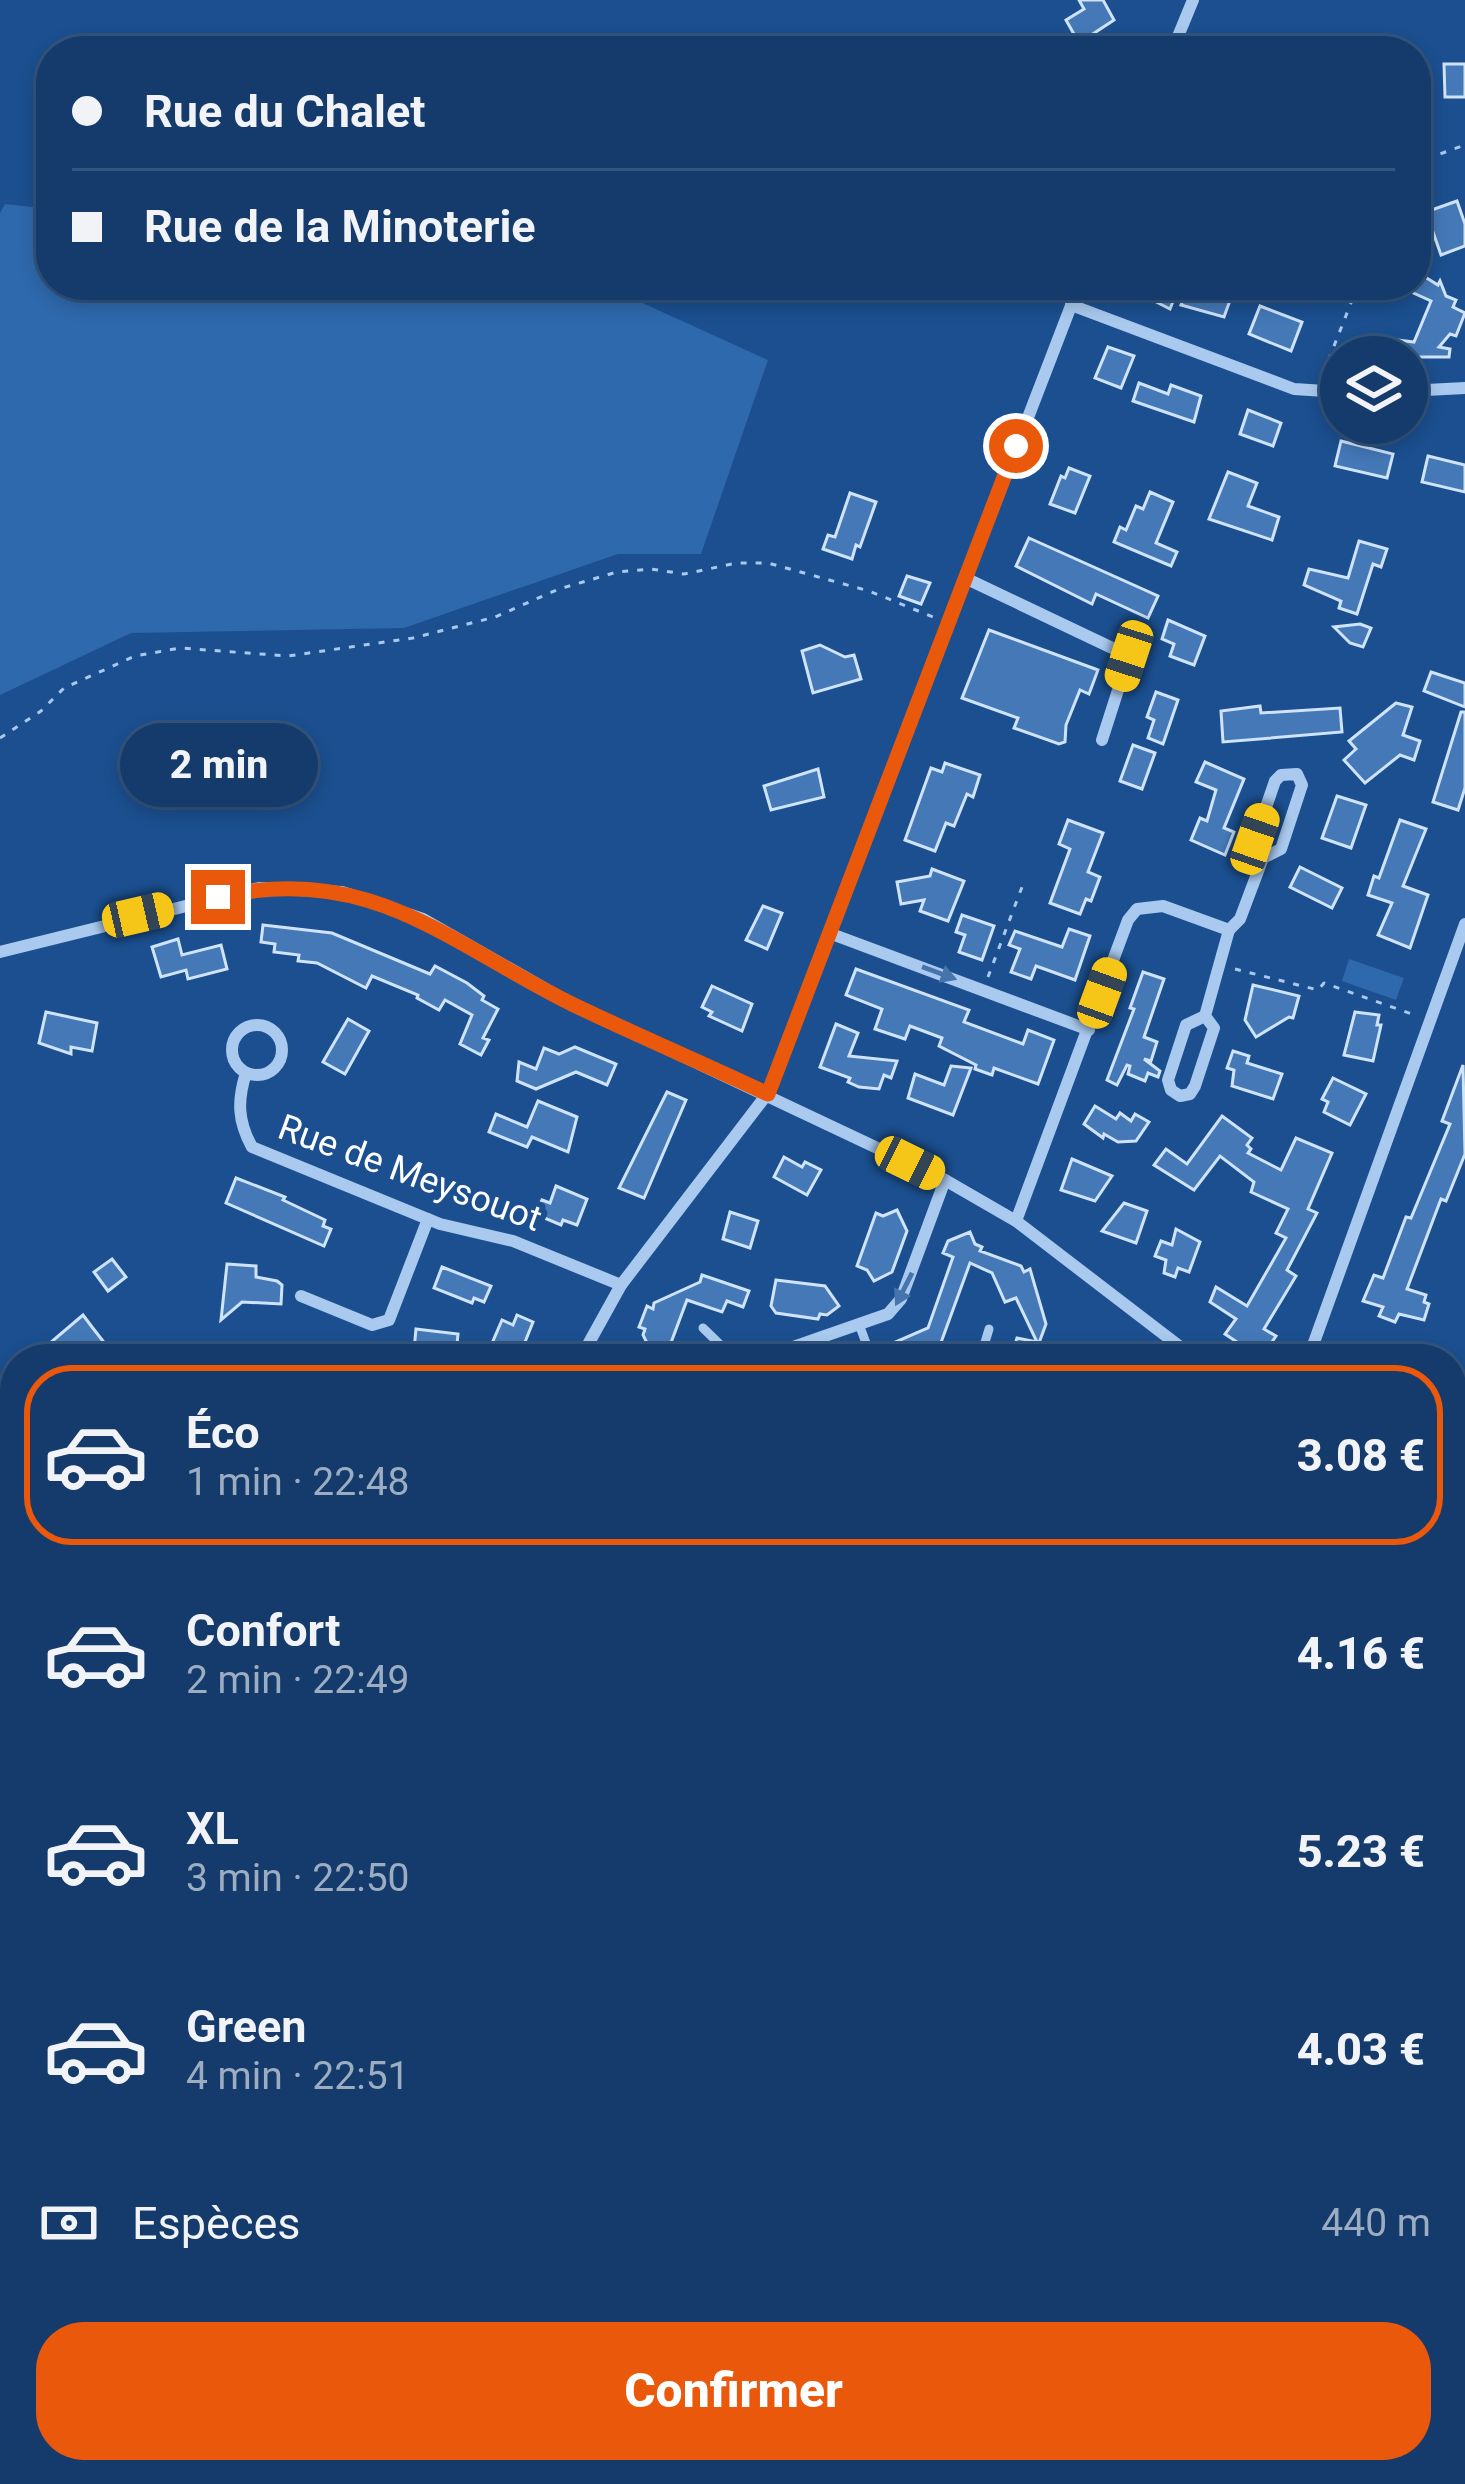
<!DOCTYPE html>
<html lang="fr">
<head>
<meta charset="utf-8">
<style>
	:root { --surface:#143b6b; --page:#1d4271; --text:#f1f3f6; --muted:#9dadc1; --line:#33557e; --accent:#ea580c }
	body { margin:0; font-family:Roboto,sans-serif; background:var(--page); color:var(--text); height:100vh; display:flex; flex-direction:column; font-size:45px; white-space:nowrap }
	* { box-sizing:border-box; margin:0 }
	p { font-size:39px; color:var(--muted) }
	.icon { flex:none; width:66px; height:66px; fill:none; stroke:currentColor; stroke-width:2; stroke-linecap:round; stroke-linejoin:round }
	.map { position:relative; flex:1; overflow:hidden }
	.side { position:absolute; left:0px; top:1344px; width:1467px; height:1140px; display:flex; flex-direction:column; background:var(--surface); border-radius:48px 48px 0 0; box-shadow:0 6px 18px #0003,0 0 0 3px var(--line) }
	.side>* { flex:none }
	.guide { position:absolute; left:36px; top:36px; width:1395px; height:264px; border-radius:48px; box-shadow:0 6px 18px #0003,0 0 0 3px var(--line); display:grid; align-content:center; height:264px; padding:0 36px; background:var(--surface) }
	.tools { position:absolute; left:1320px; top:336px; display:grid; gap:24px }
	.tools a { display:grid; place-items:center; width:108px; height:108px; border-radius:50%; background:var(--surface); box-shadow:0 6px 18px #0003,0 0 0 3px var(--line); font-size:60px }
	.end { position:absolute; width:54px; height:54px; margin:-27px; border:15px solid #ea580c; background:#fff; box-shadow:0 0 0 6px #fff }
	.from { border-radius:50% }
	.bubble { position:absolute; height:84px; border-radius:42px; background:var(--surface); box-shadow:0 6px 18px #0003,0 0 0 3px var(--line); font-size:39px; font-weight:800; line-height:84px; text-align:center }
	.car { position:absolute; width:36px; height:72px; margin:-36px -18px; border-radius:15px; box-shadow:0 0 9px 3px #0007; background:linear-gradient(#f5c518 24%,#345 0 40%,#f5c518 0 76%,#345 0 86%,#f5c518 0) }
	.guide b { display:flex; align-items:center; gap:42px; height:114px; font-size:45px }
	.guide b+b { border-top:3px solid var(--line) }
	.guide i { width:30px; height:30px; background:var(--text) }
	ul { padding:21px 0 0; list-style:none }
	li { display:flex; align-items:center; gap:36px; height:180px; margin:0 24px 18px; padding:0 12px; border:6px solid transparent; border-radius:48px }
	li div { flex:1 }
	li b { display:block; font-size:45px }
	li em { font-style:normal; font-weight:800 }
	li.active { border-color:var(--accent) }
	li>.icon { width:108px; height:108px; stroke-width:1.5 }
	.pay { display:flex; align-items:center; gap:30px; height:132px; padding:0 36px; font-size:45px }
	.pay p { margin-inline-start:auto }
	.primary-button { display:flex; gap:24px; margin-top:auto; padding:24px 36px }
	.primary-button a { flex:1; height:138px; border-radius:48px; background:var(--accent); color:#fff; font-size:48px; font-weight:800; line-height:138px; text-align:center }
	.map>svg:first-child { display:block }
	.green { fill:#2e69ad }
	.building { fill:#4478b7; stroke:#cfe3fa; stroke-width:3 }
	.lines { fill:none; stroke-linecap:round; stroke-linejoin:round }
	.path { stroke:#a9c9ee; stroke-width:3; stroke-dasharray:6 9; stroke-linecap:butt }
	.lane { stroke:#a9c9ee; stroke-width:9 }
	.street { stroke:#a9c9ee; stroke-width:12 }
	.secondary { stroke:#d6e6fa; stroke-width:24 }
	.oneway { fill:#4674ac }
	.route { stroke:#ea580c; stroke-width:15 }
	.labels { text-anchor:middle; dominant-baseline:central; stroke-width:12; stroke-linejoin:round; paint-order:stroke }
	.street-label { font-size:36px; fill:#fff; stroke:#1b4f8f }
</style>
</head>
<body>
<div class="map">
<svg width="1465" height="2484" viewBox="0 0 1465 2484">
	<rect width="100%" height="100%" fill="#1b4f8f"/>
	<g class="green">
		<polygon points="5,204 51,209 51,285 603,285 768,360 701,554 618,554 404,628 131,633 0,695 0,213"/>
		<polygon points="1349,959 1404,978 1396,1000 1342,981"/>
		<polygon points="0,1597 15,1618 15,2286 0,2279"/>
		<polygon points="1452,2388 1465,2393 1465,2484 1313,2484 1319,2469 1452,2469"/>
	</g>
	<g class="building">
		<polygon points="1079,0 1103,0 1114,20 1079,43 1066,20 1084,9"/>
		<polygon points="1444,64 1465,64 1465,97 1445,97"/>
		<polygon points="1457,201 1465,224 1465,246 1441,255 1426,212"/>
		<polygon points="1417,272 1438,285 1440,281 1446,296 1456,300 1453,307 1465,313 1456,336 1450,334 1439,347 1450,349 1449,357 1369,357 1398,340 1414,342 1431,301 1409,291 1411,285 1416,285"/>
		<polygon points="1123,285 1169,285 1178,289 1170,309"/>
		<polygon points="1190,285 1215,285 1233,292 1224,317 1181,305"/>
		<polygon points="1260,306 1302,322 1291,351 1249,334"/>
		<polygon points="1108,347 1134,356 1121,388 1095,378"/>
		<polygon points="1139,383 1168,394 1171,385 1201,396 1194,422 1133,401"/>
		<polygon points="1248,410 1281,423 1273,446 1240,434"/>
		<polygon points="1341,441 1393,454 1387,478 1335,466"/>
		<polygon points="1428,456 1465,465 1465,492 1422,482"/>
		<polygon points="1069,468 1090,476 1075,513 1050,504 1061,476 1065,478"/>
		<polygon points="1228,472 1257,483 1248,506 1279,517 1272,540 1209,519"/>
		<polygon points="1150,492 1173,502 1156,543 1177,552 1171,566 1114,542 1120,527 1126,530 1136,506 1143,509"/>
		<polygon points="850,493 876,502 860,547 856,545 852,559 823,549 828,535 835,537"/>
		<polygon points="1029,538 1158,596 1148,618 1096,594 1092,604 1016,566"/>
		<polygon points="1359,541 1387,549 1381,567 1373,564 1357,614 1339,608 1341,601 1304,585 1309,569 1348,578"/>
		<polygon points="907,576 930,583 921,604 899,596"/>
		<polygon points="1168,620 1205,636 1194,665 1170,656 1174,644 1162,639"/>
		<polygon points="1360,624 1371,628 1363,647 1350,643 1334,627"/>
		<polygon points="989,630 1098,670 1089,694 1080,690 1066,725 1065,742 1059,744 1014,728 1018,718 962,698"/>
		<polygon points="820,645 845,657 854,655 861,679 813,693 802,651"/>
		<polygon points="1431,672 1465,683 1465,707 1424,691"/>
		<polygon points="1156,692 1178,700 1163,744 1148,738 1154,720 1147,717"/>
		<polygon points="1396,703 1412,707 1403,735 1420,741 1414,760 1400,755 1365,783 1344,760 1356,749 1349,741"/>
		<polygon points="1260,706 1261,713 1340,708 1342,732 1223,742 1221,711"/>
		<polygon points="1461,712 1465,712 1465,788 1458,810 1433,802"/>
		<polygon points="1133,745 1155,753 1142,789 1120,781"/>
		<polygon points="1205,762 1244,779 1224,828 1234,832 1225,855 1191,840 1200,818 1207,821 1216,790 1196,782"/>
		<polygon points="945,763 980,775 973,797 967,794 954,826 946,823 935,851 905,840 931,768 942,772"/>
		<polygon points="818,769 824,797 771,810 764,786"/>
		<polygon points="1337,796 1366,805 1351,848 1322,838"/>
		<polygon points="1068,820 1103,833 1088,872 1100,877 1091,901 1086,899 1080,914 1050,903 1070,849 1059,844"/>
		<polygon points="1400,820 1426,829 1403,886 1428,895 1410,948 1378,935 1392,903 1368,895 1374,876 1379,878"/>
		<polygon points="1300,867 1342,888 1332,908 1290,887"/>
		<polygon points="932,869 964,881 948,921 920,911 924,900 901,904 897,882 930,876"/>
		<polygon points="763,906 782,913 767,949 746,940"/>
		<polygon points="962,915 994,926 982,960 959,952 965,935 956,932"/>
		<polygon points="263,925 332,933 430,974 435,966 467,983 484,996 482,1000 498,1009 483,1038 489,1040 481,1055 460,1044 472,1015 445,1000 439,1010 417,998 418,995 372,976 366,988 317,963 298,961 299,955 274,952 275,944 261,942"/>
		<polygon points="1069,929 1090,936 1075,980 1036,966 1031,979 1011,972 1020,949 1009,945 1015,931 1062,947"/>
		<polygon points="178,939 182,955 221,945 227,969 188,979 186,970 161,977 152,947"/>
		<polygon points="856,969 969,1010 964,1022 1023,1044 1028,1030 1054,1040 1038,1084 994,1068 992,1075 975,1069 976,1065 939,1046 942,1038 910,1026 905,1039 875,1029 882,1009 846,995"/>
		<polygon points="1143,972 1164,979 1144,1037 1157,1042 1151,1061 1144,1059 1160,1071 1158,1077 1148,1073 1145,1081 1128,1074 1130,1066 1127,1065 1117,1085 1107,1080 1134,1009 1130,1008"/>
		<polygon points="1253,985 1299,996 1293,1018 1289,1017 1256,1037 1245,1020"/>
		<polygon points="712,986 752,1004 742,1031 709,1016 712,1012 702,1007"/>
		<polygon points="46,1012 97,1023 92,1051 71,1047 71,1054 39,1043"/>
		<polygon points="1355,1012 1379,1015 1377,1025 1381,1025 1373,1061 1344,1055"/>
		<polygon points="348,1019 369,1031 345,1074 323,1062"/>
		<polygon points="836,1024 858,1033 849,1056 897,1061 891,1078 884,1075 879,1089 859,1087 848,1082 850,1078 820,1067"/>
		<polygon points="575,1047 616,1064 607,1085 576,1072 536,1089 517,1081 519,1062 536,1069 544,1048 559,1054"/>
		<polygon points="1233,1051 1249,1056 1247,1063 1282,1074 1273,1099 1232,1086 1234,1070 1227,1068"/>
		<polygon points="1463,1065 1465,1154 1446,1201 1441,1199 1407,1289 1426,1295 1424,1302 1429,1304 1424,1320 1399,1314 1395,1322 1379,1316 1383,1307 1363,1301 1374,1275 1383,1278 1406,1217 1411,1218 1450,1124 1442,1121"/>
		<polygon points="951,1066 971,1068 953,1115 908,1098 915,1074 944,1085"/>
		<polygon points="1333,1078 1366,1094 1350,1125 1324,1112 1328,1102 1322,1099"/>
		<polygon points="667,1092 686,1100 644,1198 619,1188"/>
		<polygon points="538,1101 577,1117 568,1152 532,1137 527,1147 489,1132 496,1114 527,1127"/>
		<polygon points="1095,1106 1116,1119 1120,1113 1131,1121 1135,1114 1149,1122 1136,1141 1118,1142 1104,1134 1103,1138 1084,1124"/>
		<polygon points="1222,1116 1252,1138 1247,1145 1251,1149 1248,1153 1281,1170 1296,1138 1332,1153 1308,1209 1317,1213 1287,1270 1296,1276 1264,1329 1276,1336 1261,1358 1225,1334 1236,1319 1210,1302 1216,1287 1247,1306 1286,1238 1276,1233 1288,1209 1251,1192 1254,1182 1220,1156 1194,1190 1154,1165 1166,1149 1187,1164"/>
		<polygon points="784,1157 802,1167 805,1162 821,1170 807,1195 774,1177"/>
		<polygon points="1072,1159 1112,1176 1095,1201 1061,1190"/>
		<polygon points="236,1178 285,1197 283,1200 325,1220 323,1226 331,1229 324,1246 226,1203"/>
		<polygon points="556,1186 587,1199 577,1225 563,1220 561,1225 535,1214 542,1200 550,1203"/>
		<polygon points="1124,1203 1147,1211 1136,1243 1102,1231"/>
		<polygon points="897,1210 907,1231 892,1272 874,1281 867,1270 857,1266 876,1213 883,1216"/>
		<polygon points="730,1212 758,1221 750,1248 723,1239"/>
		<polygon points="1176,1229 1200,1242 1189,1272 1178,1268 1175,1277 1164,1273 1166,1260 1155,1256 1161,1241 1172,1245"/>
		<polygon points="970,1232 975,1244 982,1247 980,1251 1021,1266 1024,1272 1030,1269 1046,1324 1039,1343 1051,1348 1047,1359 1012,1355 1017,1338 1037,1342 1016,1298 1005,1302 992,1273 970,1263 939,1348 943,1359 899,1359 893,1343 928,1328 953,1257 943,1253 948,1241"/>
		<polygon points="112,1259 126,1277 108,1291 94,1272"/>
		<polygon points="227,1264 256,1266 256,1277 277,1281 282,1285 281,1304 242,1302 221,1320"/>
		<polygon points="442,1267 491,1286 484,1302 474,1298 472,1303 434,1288"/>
		<polygon points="702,1275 749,1291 743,1307 727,1301 722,1312 687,1300 669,1348 674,1359 655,1359 643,1335 645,1329 639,1327 647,1306 653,1309 654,1303 700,1282"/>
		<polygon points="776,1280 825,1286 839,1306 827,1315 820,1314 818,1319 776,1313 771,1306"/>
		<polygon points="83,1315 92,1327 117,1359 62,1359 50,1343"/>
		<polygon points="517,1315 533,1322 521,1352 511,1357 490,1348 502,1320 513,1325"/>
		<polygon points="416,1329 458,1334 456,1355 414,1350"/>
		<polygon points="0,2417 15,2424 15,2449 0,2481"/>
		<polygon points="270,2469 330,2469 346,2484 275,2484 270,2480"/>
		<polygon points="564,2469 612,2469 604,2484 557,2484"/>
	</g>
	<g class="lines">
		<g class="path">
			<polyline points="1416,169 1423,160 1465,145"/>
			<polyline points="1323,374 1358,285"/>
			<polyline points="0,738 41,711 64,688 135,656 180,648 288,656 413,638 495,617 559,589 617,572 651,569 684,574 737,563 768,563 869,591 933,617"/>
			<polyline points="1235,969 1318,990 1324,983 1412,1014"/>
			<polyline points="988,977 1022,887"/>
			<polyline points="1452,2042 1465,2013"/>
			<polyline points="1452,2388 1465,2393"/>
			<polyline points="248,2484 250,2479"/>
			<polyline points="867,2484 876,2469"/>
			<polyline points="1278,2484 1285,2469"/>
		</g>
		<g class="lane">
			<polyline points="859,1324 870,1354"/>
			<polyline points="703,1328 735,1359"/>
			<polyline points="980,1359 989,1329"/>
			<polyline points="1452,1692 1465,1696"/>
			<polyline points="1452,1865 1465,1877"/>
			<polyline points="1452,2103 1465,2109"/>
			<polyline points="71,2484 75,2469"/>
		</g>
		<g class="street">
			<polyline points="1172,51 1193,0"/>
			<polyline points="1071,305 1294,389 1341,392"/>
			<polyline points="1407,391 1465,388"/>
			<polyline points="965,578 1129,656 1102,740"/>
			<polyline points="1229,930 1240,919 1263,858 1255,839 1275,781 1281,775 1297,774 1302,785 1281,849 1263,858"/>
			<polyline points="829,933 1089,1030"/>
			<polyline points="0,952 259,888 342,892 423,919 572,1004 945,1180 1016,1221 1196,1359"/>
			<circle cx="257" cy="1050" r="25"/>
			<path d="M246 1073C237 1101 238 1122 252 1147L440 1224 513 1241 621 1285"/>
			<polyline points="1016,1221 1128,920 1137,909 1163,906 1229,930 1205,1016 1214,1028 1195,1086 1190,1094 1180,1096 1171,1090 1168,1080 1186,1025 1205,1016"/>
			<polyline points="301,1296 372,1325 389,1320 428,1219"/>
			<polyline points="580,1359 621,1285 768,1093 1079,285"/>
			<polyline points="759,1359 888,1314 901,1299 945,1180"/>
			<polyline points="1308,1359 1465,924"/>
			<polyline points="1452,1585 1465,1597"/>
			<polyline points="1452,1969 1452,1987"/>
			<polyline points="1452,2187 1465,2192"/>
			<polyline points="743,2469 752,2484"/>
			<polyline points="1298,2484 1304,2469"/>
		</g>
		<g class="secondary">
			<polyline points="0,1567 15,1589"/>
			<polyline points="642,2469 653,2484"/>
		</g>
	</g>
	<defs><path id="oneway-solid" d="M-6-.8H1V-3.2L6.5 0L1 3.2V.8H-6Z" transform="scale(3)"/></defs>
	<g class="oneway">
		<use href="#oneway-solid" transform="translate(939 973) rotate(20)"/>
		<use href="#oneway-solid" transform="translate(904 1289) rotate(117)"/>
	</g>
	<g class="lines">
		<path class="route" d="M218 897C372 862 449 944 576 1006 639 1036 704 1064 768 1094L1016 446"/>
	</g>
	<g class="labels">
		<g class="street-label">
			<text transform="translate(410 1173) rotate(20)">Rue de Meysouot</text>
		</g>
	</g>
</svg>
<div class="tools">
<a><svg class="icon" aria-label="layers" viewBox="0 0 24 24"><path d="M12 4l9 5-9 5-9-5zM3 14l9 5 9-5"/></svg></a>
</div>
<i class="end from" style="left:1016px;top:446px"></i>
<i class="end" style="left:218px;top:897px"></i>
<div class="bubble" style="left:120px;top:723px;width:198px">2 min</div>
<i class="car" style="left:1129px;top:656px;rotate:198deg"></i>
<i class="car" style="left:1255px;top:839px;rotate:19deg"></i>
<i class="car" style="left:138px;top:915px;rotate:77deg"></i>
<i class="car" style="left:1102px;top:993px;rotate:20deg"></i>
<i class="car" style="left:910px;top:1163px;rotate:116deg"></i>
<div class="guide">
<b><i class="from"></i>Rue du Chalet</b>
<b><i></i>Rue de la Minoterie</b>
</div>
<section class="side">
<ul>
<li class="active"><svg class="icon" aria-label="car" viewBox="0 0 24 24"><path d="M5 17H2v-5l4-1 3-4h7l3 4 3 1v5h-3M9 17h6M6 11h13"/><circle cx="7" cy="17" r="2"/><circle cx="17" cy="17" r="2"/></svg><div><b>Éco</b><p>1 min · 22:48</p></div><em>3.08 €</em></li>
<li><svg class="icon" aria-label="car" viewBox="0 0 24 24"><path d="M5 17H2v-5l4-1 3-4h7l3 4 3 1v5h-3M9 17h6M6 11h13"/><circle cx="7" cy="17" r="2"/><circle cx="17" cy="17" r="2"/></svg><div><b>Confort</b><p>2 min · 22:49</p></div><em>4.16 €</em></li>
<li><svg class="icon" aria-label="car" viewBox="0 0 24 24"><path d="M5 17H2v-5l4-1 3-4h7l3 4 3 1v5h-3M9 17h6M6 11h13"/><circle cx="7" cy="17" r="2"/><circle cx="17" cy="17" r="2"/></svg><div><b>XL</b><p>3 min · 22:50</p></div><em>5.23 €</em></li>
<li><svg class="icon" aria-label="car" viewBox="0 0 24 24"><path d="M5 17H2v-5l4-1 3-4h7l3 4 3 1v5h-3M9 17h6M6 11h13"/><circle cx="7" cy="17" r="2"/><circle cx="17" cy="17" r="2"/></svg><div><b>Green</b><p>4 min · 22:51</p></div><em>4.03 €</em></li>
</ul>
<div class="pay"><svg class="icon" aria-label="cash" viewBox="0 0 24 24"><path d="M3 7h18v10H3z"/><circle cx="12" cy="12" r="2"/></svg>Espèces<p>440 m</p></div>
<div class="primary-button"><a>Confirmer</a></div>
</section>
</div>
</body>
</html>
